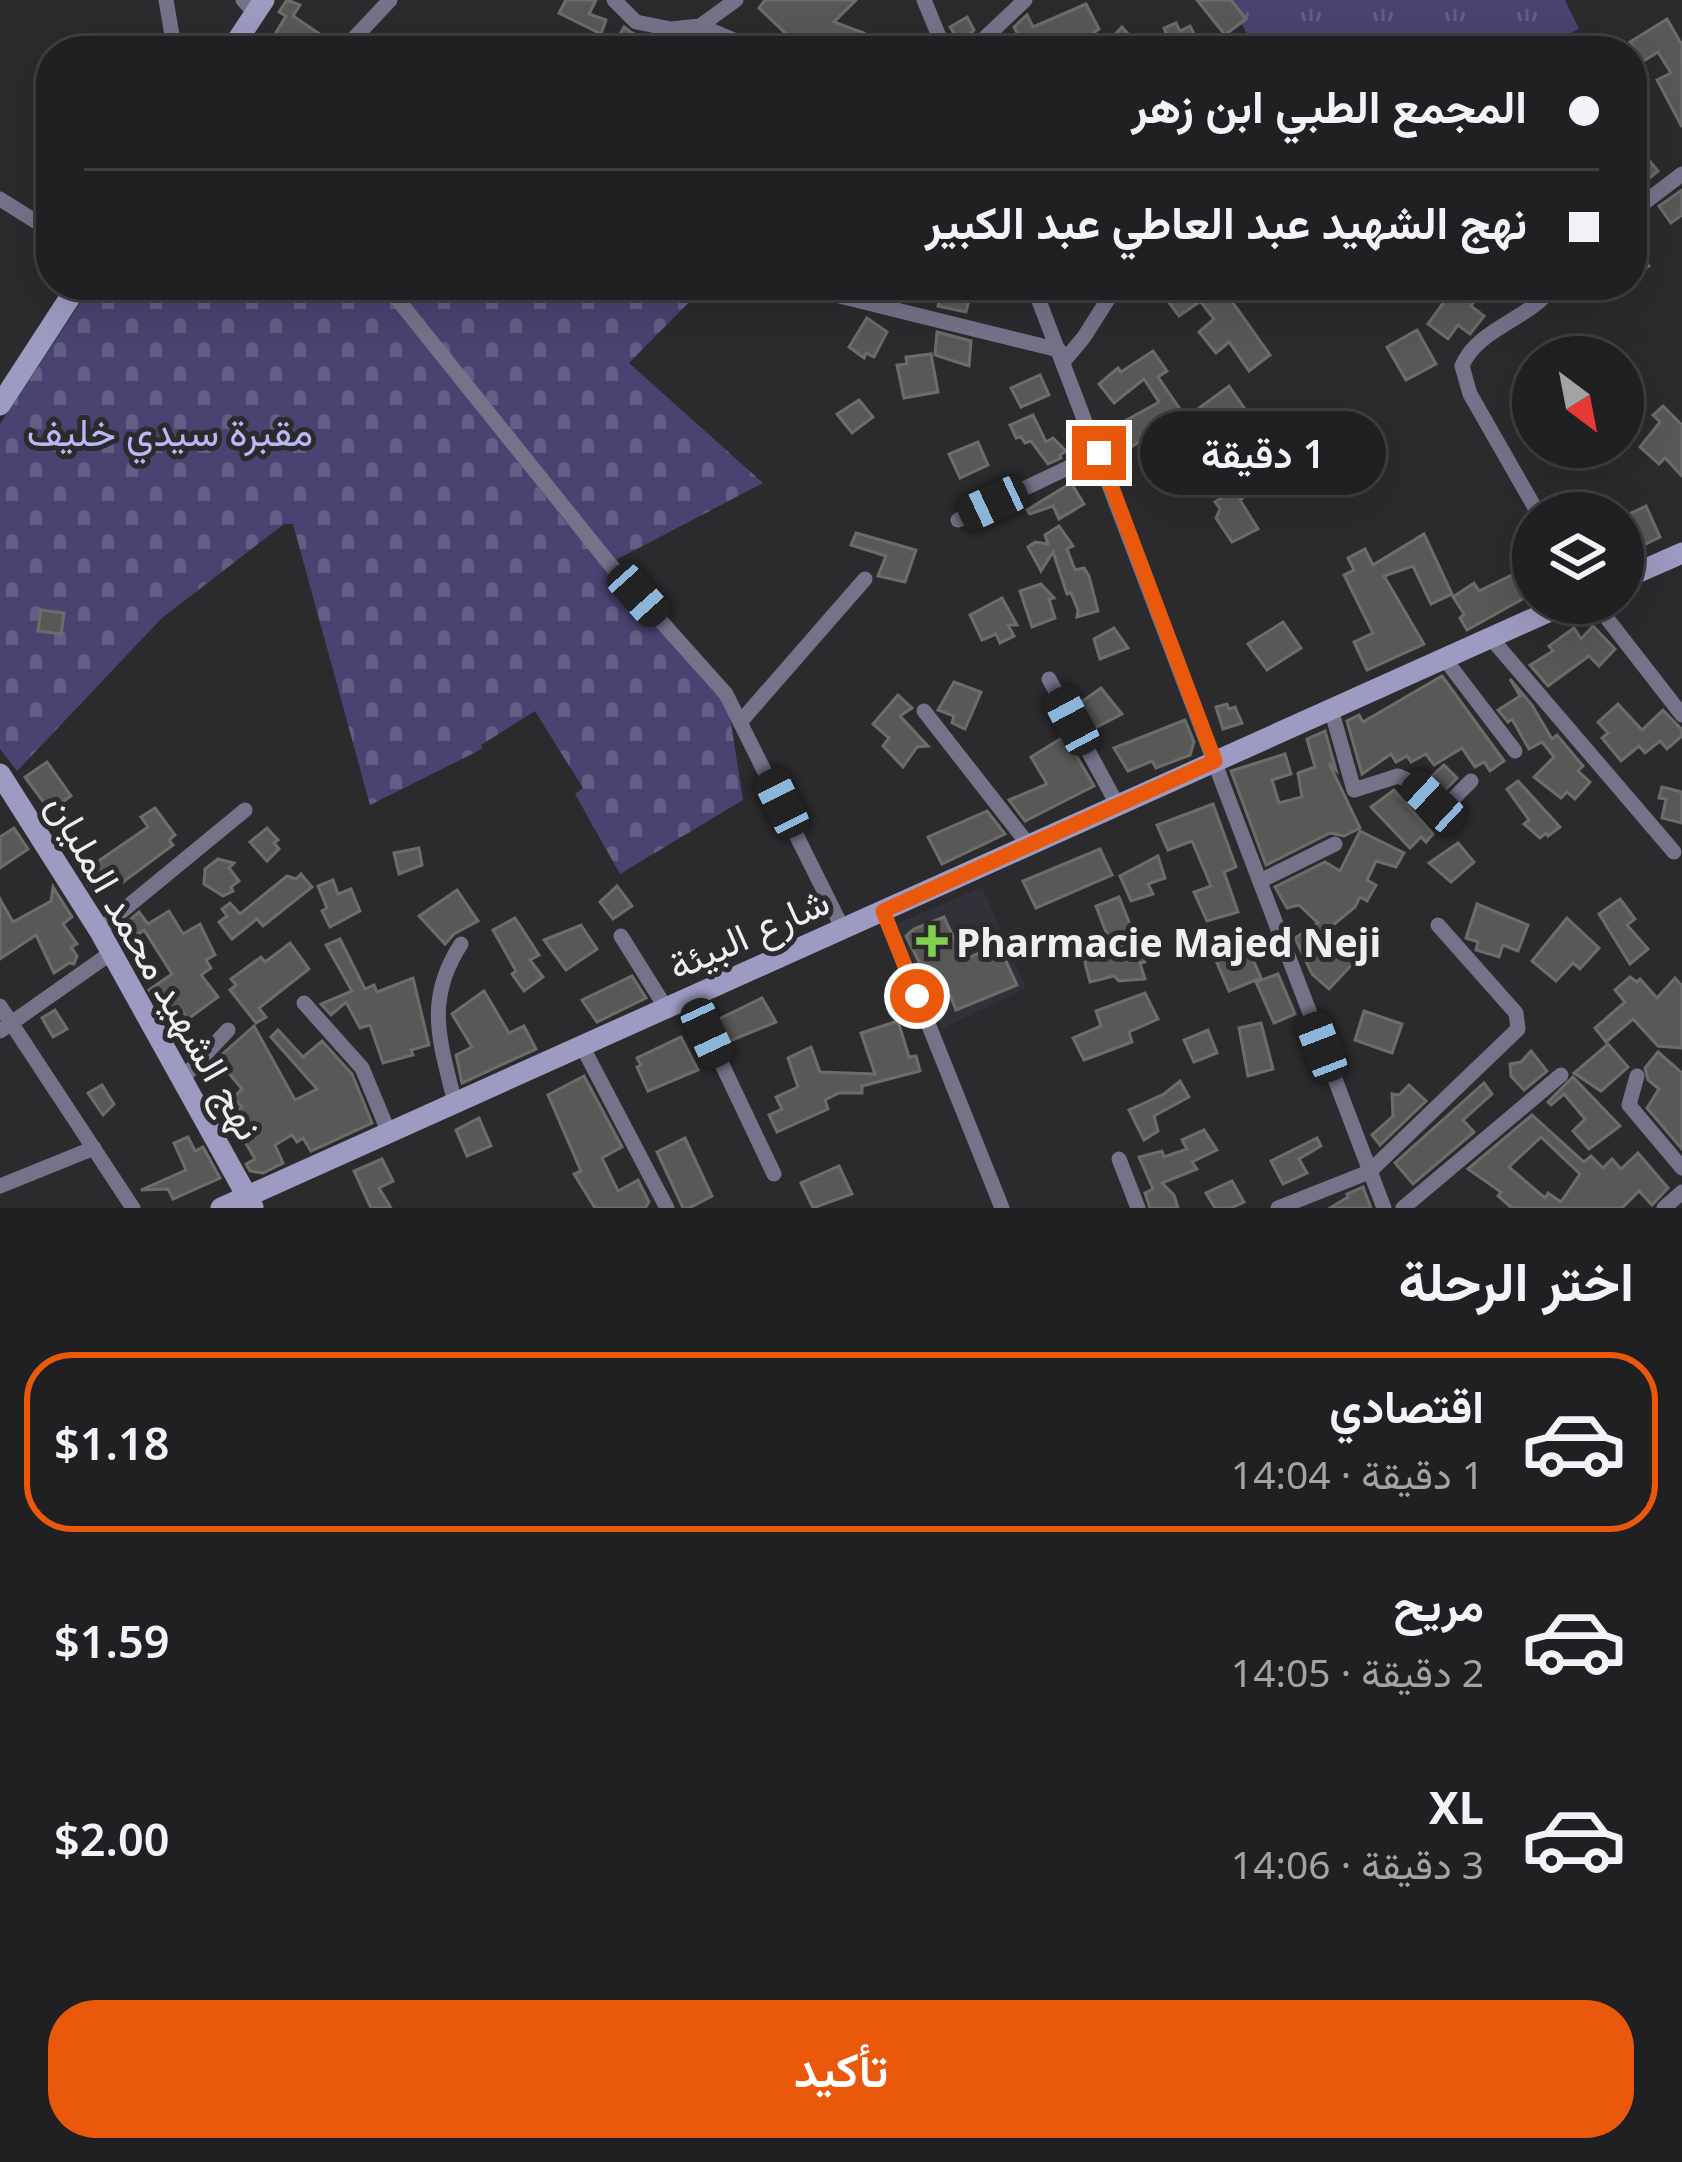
<!DOCTYPE html>
<html lang="ar">
<head>
<meta charset="utf-8">
<style>
	:root { --surface:#202022; --page:#2d2d2f; --text:#f1f3f6; --muted:#a2a3a5; --line:#3d3e40; --accent:#ea580c }
	body { margin:0; font-family:"Noto Sans",Vazirmatn,sans-serif; background:var(--page); color:var(--text); direction:rtl; height:100vh; display:flex; flex-direction:column; font-size:45px; white-space:nowrap }
	* { box-sizing:border-box; margin:0 }
	p { font-size:39px; color:var(--muted) }
	.icon { flex:none; width:66px; height:66px; fill:none; stroke:currentColor; stroke-width:2; stroke-linecap:round; stroke-linejoin:round }
	.map { position:relative; height:1208px; overflow:hidden; direction:ltr }
	.sheet { display:flex; flex-direction:column; background:var(--surface); flex:1 }
	.sheet>* { flex:none }
	.guide { position:absolute; left:36px; top:36px; width:1611px; height:264px; border-radius:48px; box-shadow:0 12px 48px #0002,0 0 0 3px var(--line); direction:rtl; display:grid; align-content:center; height:264px; padding:0 48px; background:var(--surface) }
	.needle { width:78px; rotate:148deg }
	.controls { position:absolute; left:1512px; top:336px; display:grid; gap:24px }
	.controls a { display:grid; place-items:center; width:132px; height:132px; border-radius:50%; background:var(--surface); box-shadow:0 12px 48px #0002,0 0 0 3px var(--line); font-size:60px }
	.end { position:absolute; width:54px; height:54px; margin:-27px; border:15px solid #ea580c; background:#fff; box-shadow:0 0 0 6px #fff }
	.from { border-radius:50% }
	.bubble { position:absolute; height:84px; border-radius:42px; background:var(--surface); box-shadow:0 12px 48px #0002,0 0 0 3px var(--line); font-size:39px; font-weight:600; line-height:84px; text-align:center; direction:rtl }
	.car { position:absolute; width:36px; height:72px; margin:-36px -18px; border-radius:15px; box-shadow:0 0 9px 3px #0007; background:linear-gradient(#222 24%,#8ab4d8 0 40%,#222 0 76%,#8ab4d8 0 86%,#222 0) }
	.guide b { display:flex; align-items:center; gap:42px; height:114px; font-size:45px }
	.guide b+b { border-top:3px solid var(--line) }
	.guide i { width:30px; height:30px; background:var(--text) }
	ul { padding:0; list-style:none }
	li { display:flex; align-items:center; gap:36px; height:180px; margin:0 24px 18px; padding:0 24px; border:6px solid transparent; border-radius:48px }
	li div { flex:1 }
	li b { display:block; font-size:45px }
	li em { font-style:normal; font-weight:600 }
	li.current { border-color:var(--accent) }
	li>.icon { width:108px; height:108px; stroke-width:1.5 }
	h2 { padding:0 48px; font-size:54px; line-height:144px }
	.primary-button { display:flex; gap:24px; margin-top:auto; padding:24px 48px }
	.primary-button a { flex:1; height:138px; border-radius:48px; background:var(--accent); color:#fff; font-size:48px; font-weight:600; line-height:138px; text-align:center }
	.map>svg:first-child { display:block }
	.built { fill:#313139 }
	.grass { fill:url(#grass-tufts) }
	.cemetery { fill:url(#cemetery-stones) }
	.building { fill:#585957; stroke:#6c6d6b; stroke-width:3; fill-rule:evenodd }
	.lines { fill:none; stroke-linecap:round; stroke-linejoin:round }
	.street { stroke:#74738a; stroke-width:15 }
	.secondary { stroke:#9d9bc1; stroke-width:21 }
	.route { stroke:#ea580c; stroke-width:15 }
	.poi-dot { fill:#82d04f; stroke:#2b2b2d; stroke-width:4.5 }
	.labels { text-anchor:middle; dominant-baseline:central; stroke-width:10; stroke-linejoin:round; paint-order:stroke }
	.park-label { font-size:39px; fill:#bbb7f6; stroke:#2b2b2d }
	.street-label { font-size:39px; fill:#efeff1; stroke:#2b2b2d }
	.poi-label { font-size:39px; font-weight:bold; fill:#efeff1; stroke:#2b2b2d; text-anchor:start }
</style>
</head>
<body>
<div class="map">
<svg width="1682" height="1208" viewBox="0 0 1682 1208">
	<defs>
		<pattern id="grass-tufts" width="24" height="20" patternUnits="userSpaceOnUse" patternTransform="scale(3)"><rect width="24" height="20" fill="#484370"/><path d="M3 7l-1-3M5 7V3M7 7l1-3M15 17l-1-3M17 17v-4M19 17l1-3" fill="none" stroke="#635e85"/></pattern>
		<pattern id="cemetery-stones" width="16" height="16" patternUnits="userSpaceOnUse" patternTransform="scale(3)"><rect width="16" height="16" fill="#484370"/><path d="M2 7V4a2 2 0 0 1 4 0v3zM10 15v-3a2 2 0 0 1 4 0v3z" fill="#635e85"/></pattern>
	</defs>
	<rect width="100%" height="100%" fill="#2b2b2d"/>
	<polygon class="built" points="982,887 1026,988 942,1029 933,1006 948,1000 945,992 937,988 935,981 928,983 924,972 918,971 897,924"/>
	<polygon class="grass" points="1228,0 1565,0 1579,29 1533,51 1257,51"/>
	<g class="cemetery">
		<polygon points="92,285 378,285 565,521 728,704 743,800 620,874 575,794 583,788 535,711 481,745 482,749 370,805 293,524 284,524 162,618 17,771 0,749 0,424"/>
		<polygon points="393,285 706,285 629,363 763,483 614,561"/>
	</g>
	<g class="building">
		<polygon points="287,0 300,5 293,16 324,37 314,51 301,51 275,34 286,16 279,12"/>
		<polygon points="566,0 596,0 589,14 606,20 601,34 559,13"/>
		<polygon points="765,0 856,0 834,22 864,33 873,42 866,51 829,51 816,41 804,51 759,8"/>
		<polygon points="1197,0 1231,0 1246,19 1225,35"/>
		<polygon points="1086,4 1099,29 1068,51 988,51 1019,36 1014,27 1027,15 1033,27"/>
		<polygon points="967,17 974,30 961,44 950,27"/>
		<polygon points="1667,19 1682,45 1682,127 1657,80 1671,73 1658,52 1642,62 1630,42"/>
		<polygon points="1176,23 1180,31 1190,26 1203,51 1174,51 1164,28"/>
		<polygon points="624,27 632,33 674,51 636,51 617,40"/>
		<polygon points="1122,27 1129,35 1142,51 1117,51 1108,42"/>
		<polygon points="1632,140 1658,171 1632,192"/>
		<polygon points="1682,190 1682,215 1671,223 1659,206"/>
		<polygon points="1632,240 1649,266 1637,274 1632,266"/>
		<polygon points="943,285 963,285 962,293 970,295 966,312 938,306"/>
		<polygon points="1156,285 1185,285 1198,303 1179,316"/>
		<polygon points="1204,285 1225,285 1235,297 1231,300 1270,355 1249,371 1229,342 1216,353 1199,332 1214,319 1194,293"/>
		<polygon points="1445,285 1456,285 1476,299 1471,306 1484,316 1470,334 1458,325 1448,339 1428,324 1446,299 1439,295"/>
		<polygon points="867,318 887,332 874,357 866,353 864,358 849,347"/>
		<polygon points="1417,330 1436,364 1406,380 1387,347"/>
		<polygon points="937,332 971,341 969,366 935,355"/>
		<polygon points="1153,351 1167,371 1158,377 1184,415 1131,447 1116,426 1159,402 1144,379 1114,403 1099,384 1118,368 1121,372"/>
		<polygon points="931,354 938,392 904,398 897,365 907,364 906,357"/>
		<polygon points="1040,375 1049,395 1021,407 1011,388"/>
		<polygon points="1229,386 1247,412 1228,426 1232,431 1221,438 1199,408"/>
		<polygon points="859,400 873,417 852,433 837,414"/>
		<polygon points="1663,406 1682,425 1682,476 1665,458 1659,464 1640,447 1660,422 1653,415"/>
		<polygon points="1033,415 1046,442 1053,438 1066,451 1060,455 1061,458 1048,464 1031,441 1025,443 1021,437 1016,438 1010,425"/>
		<polygon points="978,442 988,465 960,478 949,454"/>
		<polygon points="1071,483 1084,504 1059,519 1053,506 1030,514 1027,510"/>
		<polygon points="1237,488 1244,497 1240,500 1258,529 1232,542 1216,518 1220,509 1215,502"/>
		<polygon points="1646,506 1660,537 1623,555 1623,517"/>
		<polygon points="1059,526 1073,546 1067,549 1075,570 1084,568 1089,576 1098,611 1077,617 1078,610 1071,593 1067,594 1053,552 1041,571 1028,547 1035,542 1048,544 1045,535"/>
		<polygon points="856,533 916,550 905,582 878,576 886,556 851,545"/>
		<polygon points="1424,534 1452,594 1431,604 1413,566 1384,576 1424,644 1367,670 1354,642 1373,633 1344,575 1354,570 1348,558 1365,549 1373,565"/>
		<polygon points="1516,573 1528,596 1467,630 1460,618 1464,614 1453,597 1474,583 1479,591"/>
		<polygon points="1041,584 1054,598 1049,599 1055,618 1032,627 1020,591"/>
		<polygon points="1002,598 1017,625 1008,625 1014,636 1000,643 996,634 982,640 970,615"/>
		<polygon points="41,610 64,613 61,634 38,631"/>
		<polygon points="1283,622 1301,648 1267,670 1248,644"/>
		<polygon points="1593,626 1615,649 1599,666 1589,656 1548,686 1530,665 1553,651 1549,646 1574,628 1581,639"/>
		<polygon points="1114,628 1128,648 1100,659 1094,639"/>
		<polygon points="1442,676 1504,761 1490,771 1484,762 1475,767 1462,748 1434,765 1426,754 1411,762 1407,756 1396,762 1391,754 1362,774 1347,721 1359,715 1363,722"/>
		<polygon points="1510,679 1532,705 1552,739 1557,735 1583,766 1578,771 1590,782 1575,799 1567,792 1561,798 1534,777 1554,757 1542,742 1529,749 1512,719 1508,722 1498,710 1520,696"/>
		<polygon points="954,682 981,692 965,729 952,723 954,716 938,710"/>
		<polygon points="1101,688 1122,714 1091,730 1077,705"/>
		<polygon points="898,695 912,708 900,716 928,746 917,747 903,767 883,746 889,738 873,724"/>
		<polygon points="1227,704 1229,709 1235,707 1242,723 1223,729 1216,707"/>
		<polygon points="1618,704 1642,730 1663,710 1682,730 1682,736 1667,749 1660,741 1645,753 1639,746 1621,761 1602,738 1608,733 1598,722"/>
		<polygon points="1185,720 1194,742 1190,755 1156,768 1152,761 1128,771 1114,748"/>
		<polygon points="1325,731 1336,770 1329,763 1360,828 1344,836 1330,833 1266,865 1231,771 1285,754 1291,774 1272,780 1279,803 1302,797 1298,773 1315,767 1307,739"/>
		<polygon points="1065,736 1094,786 1025,821 1009,800 1047,784 1031,757"/>
		<polygon points="47,762 71,796 50,811 25,777"/>
		<polygon points="1444,765 1457,778 1443,792 1428,780"/>
		<polygon points="1518,781 1560,827 1548,836 1546,833 1540,838 1524,824 1529,820 1507,789"/>
		<polygon points="1662,787 1682,792 1682,823 1662,818 1666,799 1659,798"/>
		<polygon points="1394,790 1433,834 1426,842 1421,837 1410,848 1371,807"/>
		<polygon points="1213,804 1236,867 1224,872 1238,912 1207,921 1194,892 1211,886 1192,841 1168,850 1157,825"/>
		<polygon points="155,808 175,835 169,840 173,845 123,882 118,874 107,880 104,875 88,885 81,873 148,827 141,817"/>
		<polygon points="987,811 1005,834 942,864 928,837"/>
		<polygon points="14,828 28,849 0,868 0,837"/>
		<polygon points="267,828 278,840 274,843 279,849 267,861 250,842"/>
		<polygon points="1360,831 1404,853 1396,867 1376,861 1367,880 1376,885 1367,901 1360,897 1355,907 1322,934 1358,958 1329,989 1312,974 1295,938 1318,923 1299,905 1287,908 1275,887 1325,862 1340,871"/>
		<polygon points="1458,843 1474,862 1451,882 1429,863"/>
		<polygon points="419,848 422,865 399,874 394,853"/>
		<polygon points="1100,849 1112,875 1036,908 1023,881"/>
		<polygon points="1158,856 1165,878 1148,884 1153,894 1131,901 1120,876"/>
		<polygon points="218,859 234,863 229,868 239,881 231,887 233,891 223,896 204,884 205,869"/>
		<polygon points="301,874 312,887 263,926 257,919 232,939 219,922 227,916 222,909 230,903 240,914 287,876 296,879"/>
		<polygon points="333,880 338,894 351,889 360,911 330,927 322,911 327,908 318,886"/>
		<polygon points="617,886 632,906 613,919 600,902"/>
		<polygon points="53,887 72,917 63,924 77,944 71,947 77,956 74,964 69,963 54,973 36,935 0,959 0,899 13,922 51,901"/>
		<polygon points="457,890 478,921 454,934 445,944 419,916"/>
		<polygon points="1119,897 1145,962 1140,963 1145,979 1119,981 1114,976 1090,982 1081,947 1109,940 1096,906"/>
		<polygon points="1620,899 1635,919 1627,925 1648,949 1630,964 1599,914"/>
		<polygon points="1477,904 1528,925 1518,951 1503,945 1499,957 1476,950 1478,942 1466,938"/>
		<polygon points="169,911 183,934 200,924 215,955 206,960 211,968 201,975 218,997 188,1019 181,1009 165,1018 149,990 172,974 144,930 124,945 117,931 139,912 148,924"/>
		<polygon points="944,917 964,960 998,944 1017,985 956,1010 950,995 937,988 935,980 929,982 906,936 914,929"/>
		<polygon points="515,918 539,955 530,960 543,977 524,991 512,974 516,971 493,930"/>
		<polygon points="1567,918 1599,948 1580,969 1573,963 1556,981 1532,961"/>
		<polygon points="581,925 597,949 566,970 544,940"/>
		<polygon points="340,939 365,989 374,985 377,992 413,978 429,1045 411,1050 413,1055 383,1063 370,1025 360,1028 346,1002 331,1015 321,1004 352,991 326,945"/>
		<polygon points="290,943 309,969 259,1008 266,1017 256,1023 230,990 236,985 231,979 261,957 265,962"/>
		<polygon points="1247,946 1261,978 1229,991 1217,963"/>
		<polygon points="1278,974 1295,1014 1274,1023 1256,982"/>
		<polygon points="632,976 646,998 597,1022 582,1000"/>
		<polygon points="1630,977 1637,982 1640,979 1657,998 1675,978 1682,986 1682,1048 1658,1046 1633,1019 1606,1042 1595,1028 1625,1002 1615,990"/>
		<polygon points="484,991 509,1033 524,1026 536,1049 462,1083 456,1055 472,1047 452,1014"/>
		<polygon points="1145,993 1158,1019 1129,1032 1132,1042 1084,1060 1073,1038 1101,1026 1096,1011"/>
		<polygon points="762,998 776,1022 725,1043 715,1021"/>
		<polygon points="55,1010 67,1029 53,1037 42,1018"/>
		<polygon points="1364,1011 1402,1024 1392,1053 1355,1040"/>
		<polygon points="898,1021 909,1057 916,1056 920,1071 862,1086 862,1093 839,1093 825,1100 828,1109 777,1132 769,1115 782,1109 776,1097 798,1087 788,1058 811,1047 820,1072 875,1074 861,1033"/>
		<polygon points="1261,1023 1273,1069 1248,1076 1239,1028"/>
		<polygon points="254,1026 295,1100 317,1089 271,1037 278,1030 303,1057 322,1041 352,1074 372,1123 311,1151 303,1138 297,1142 292,1135 275,1145 283,1163 263,1173 250,1171 246,1164 255,1159 230,1116 242,1107 233,1098 242,1089 217,1059"/>
		<polygon points="1208,1030 1217,1053 1194,1062 1184,1040"/>
		<polygon points="681,1037 698,1070 648,1091 637,1067 641,1065 637,1058"/>
		<polygon points="1608,1044 1628,1067 1601,1091 1574,1073"/>
		<polygon points="1531,1051 1547,1071 1524,1090 1511,1076 1510,1064 1521,1062"/>
		<polygon points="1658,1052 1682,1073 1682,1149 1647,1108 1659,1089 1648,1080 1645,1068"/>
		<polygon points="584,1076 622,1147 602,1158 618,1191 638,1180 649,1202 645,1208 595,1208 574,1174 581,1171 548,1095"/>
		<polygon points="1573,1077 1620,1126 1589,1149 1573,1131 1585,1119 1564,1094 1551,1105 1548,1102"/>
		<polygon points="1180,1081 1189,1097 1154,1116 1158,1131 1144,1140 1129,1110 1164,1094"/>
		<polygon points="1484,1083 1492,1094 1463,1120 1474,1132 1413,1184 1395,1163"/>
		<polygon points="102,1085 114,1104 103,1115 88,1093"/>
		<polygon points="1409,1085 1426,1101 1380,1145 1372,1135 1393,1116 1392,1094 1399,1095"/>
		<path d="M1532 1115 1584 1162 1591 1156 1603 1168 1612 1159 1621 1169 1638 1153 1668 1188 1652 1205 1639 1191 1622 1208H1512L1498 1196 1501 1192 1468 1169ZM1541 1137 1580 1174 1561 1202 1548 1193 1545 1198 1509 1167Z"/>
		<polygon points="479,1118 491,1146 467,1156 456,1130"/>
		<polygon points="1204,1130 1217,1150 1192,1162 1197,1169 1162,1183 1174,1195 1178,1208 1150,1208 1145,1193 1153,1189 1139,1157 1162,1151 1164,1157 1187,1149 1182,1140"/>
		<polygon points="188,1137 195,1151 203,1147 220,1178 173,1199 168,1189 141,1190 186,1170 174,1143"/>
		<polygon points="685,1138 712,1196 689,1208 683,1208 657,1152"/>
		<polygon points="1317,1138 1321,1146 1299,1159 1307,1173 1283,1184 1271,1161"/>
		<polygon points="382,1159 393,1181 379,1188 391,1208 371,1208 354,1171"/>
		<polygon points="839,1166 852,1194 813,1208 801,1183"/>
		<polygon points="1232,1181 1244,1202 1231,1208 1215,1208 1206,1193"/>
		<polygon points="1363,1187 1371,1208 1330,1208 1348,1197 1347,1194"/>
	</g>
	<g class="lines">
		<g class="street">
			<polyline points="166,0 172,35 182,51"/>
			<polyline points="243,0 255,13"/>
			<polyline points="614,0 636,22 671,29 700,26 736,0"/>
			<polyline points="924,0 945,51"/>
			<polyline points="700,26 760,51"/>
			<polyline points="342,51 390,0"/>
			<polyline points="971,51 1025,0"/>
			<polyline points="43,97 51,103"/>
			<polyline points="45,187 51,190"/>
			<polyline points="0,199 51,231"/>
			<polyline points="1632,212 1682,174"/>
			<polyline points="386,285 608,562 726,694 843,929"/>
			<polyline points="795,285 1059,350"/>
			<polyline points="1033,285 1384,1208"/>
			<polyline points="1064,361 1084,337 1117,285"/>
			<path d="M1538 513 1470 394 1462 366C1477 328 1532 319 1554 285"/>
			<polyline points="958,520 1099,453"/>
			<polyline points="1595,603 1682,715"/>
			<polyline points="1490,637 1674,852"/>
			<polyline points="1444,658 1515,751"/>
			<polyline points="1049,679 1117,804"/>
			<polyline points="1331,709 1354,790 1398,776 1412,782 1439,805 1447,805 1471,781"/>
			<polyline points="924,711 1028,844"/>
			<polyline points="742,720 865,579"/>
			<polyline points="1260,881 1335,844"/>
			<polyline points="883,911 1002,1208"/>
			<polyline points="99,930 245,810"/>
			<polyline points="621,936 666,1008"/>
			<polyline points="690,997 774,1174"/>
			<polyline points="304,1003 362,1068 389,1133"/>
			<polyline points="0,1006 133,1208"/>
			<polyline points="0,1031 111,953"/>
			<polyline points="582,1046 667,1208"/>
			<polyline points="1637,1076 1629,1105 1682,1168"/>
			<polyline points="182,1079 228,1030"/>
			<path d="M455 1103C440 1041 424 1001 461 944"/>
			<polyline points="1119,1159 1138,1208"/>
			<polyline points="0,1186 94,1148"/>
			<polyline points="1278,1208 1369,1172 1518,1029 1516,1013 1438,925"/>
			<polyline points="1403,1208 1561,1075"/>
			<polyline points="1664,1208 1682,1192"/>
		</g>
		<g class="secondary">
			<polyline points="230,51 264,0"/>
			<polyline points="0,405 78,285"/>
			<polyline points="1623,579 1682,553"/>
			<polyline points="0,774 99,930 253,1207"/>
			<polyline points="221,1208 1568,603"/>
		</g>
	</g>
	<g class="lines">
		<polyline class="route" points="917,996 883,911 1215,761 1099,453"/>
	</g>
	<path class="poi-dot" d="M926 923h12v12h12v12h-12v12h-12v-12h-12v-12h12z"/>
	<g class="labels">
		<g class="park-label">
			<text x="170" y="430">مقبرة سيدي خليف</text>
		</g>
		<g class="street-label">
			<text transform="translate(748 932) rotate(-24)">شارع البيئة</text>
			<text transform="translate(156 966) rotate(60)">نهج الشهيد محمد المليان</text>
		</g>
		<g class="poi-label">
			<text x="956" y="941">Pharmacie Majed Neji</text>
		</g>
	</g>
</svg>
<div class="controls">
<a><svg class="needle" viewBox="-14 -14 28 28"><path d="M0-13l5 13h-10z" fill="#e53935"/><path d="M0 13l5-13h-10z" fill="#a2a3a5"/></svg></a>
<a><svg class="icon" aria-label="layers" viewBox="0 0 24 24"><path d="M12 4l9 5-9 5-9-5zM3 14l9 5 9-5"/></svg></a>
</div>
<i class="end from" style="left:917px;top:996px"></i>
<i class="end" style="left:1099px;top:453px"></i>
<div class="bubble" style="left:1140px;top:411px;width:246px">1 دقيقة</div>
<i class="car" style="left:993px;top:503px;rotate:245deg"></i>
<i class="car" style="left:638px;top:595px;rotate:138deg"></i>
<i class="car" style="left:1072px;top:721px;rotate:332deg"></i>
<i class="car" style="left:1433px;top:802px;rotate:313deg"></i>
<i class="car" style="left:782px;top:803px;rotate:334deg"></i>
<i class="car" style="left:707px;top:1033px;rotate:155deg"></i>
<i class="car" style="left:1322px;top:1047px;rotate:339deg"></i>
<div class="guide">
<b><i class="from"></i>المجمع الطبي ابن زهر</b>
<b><i></i>نهج الشهيد عبد العاطي عبد الكبير</b>
</div>
</div>
<section class="sheet">
<h2>اختر الرحلة</h2>
<ul>
<li class="current"><svg class="icon" aria-label="car" viewBox="0 0 24 24"><path d="M5 17H2v-5l4-1 3-4h7l3 4 3 1v5h-3M9 17h6M6 11h13"/><circle cx="7" cy="17" r="2"/><circle cx="17" cy="17" r="2"/></svg><div><b>اقتصادي</b><p>1 دقيقة · 14:04</p></div><em>$1.18</em></li>
<li><svg class="icon" aria-label="car" viewBox="0 0 24 24"><path d="M5 17H2v-5l4-1 3-4h7l3 4 3 1v5h-3M9 17h6M6 11h13"/><circle cx="7" cy="17" r="2"/><circle cx="17" cy="17" r="2"/></svg><div><b>مريح</b><p>2 دقيقة · 14:05</p></div><em>$1.59</em></li>
<li><svg class="icon" aria-label="car" viewBox="0 0 24 24"><path d="M5 17H2v-5l4-1 3-4h7l3 4 3 1v5h-3M9 17h6M6 11h13"/><circle cx="7" cy="17" r="2"/><circle cx="17" cy="17" r="2"/></svg><div><b>XL</b><p>3 دقيقة · 14:06</p></div><em>$2.00</em></li>
</ul>
<div class="primary-button"><a>تأكيد</a></div>
</section>
</body>
</html>
